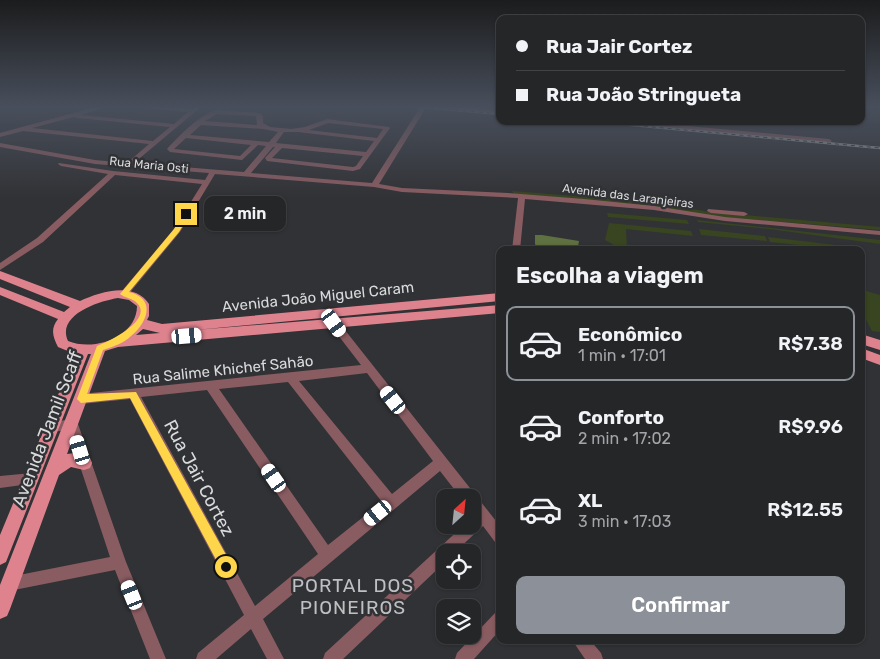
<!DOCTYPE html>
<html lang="pt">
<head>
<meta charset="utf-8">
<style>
	:root { --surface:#252628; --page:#2d2e30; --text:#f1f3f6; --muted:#a3a5a8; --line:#424345; --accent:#8c9099 }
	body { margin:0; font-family:Rubik,sans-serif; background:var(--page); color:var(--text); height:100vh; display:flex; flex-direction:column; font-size:19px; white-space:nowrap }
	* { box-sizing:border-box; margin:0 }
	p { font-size:16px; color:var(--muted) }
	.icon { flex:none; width:28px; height:28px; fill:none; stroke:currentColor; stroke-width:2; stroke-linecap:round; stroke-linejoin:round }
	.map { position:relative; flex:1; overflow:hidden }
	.panel { position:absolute; left:496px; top:246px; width:369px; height:398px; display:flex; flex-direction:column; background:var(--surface); border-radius:10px; box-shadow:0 1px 4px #0004,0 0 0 1px var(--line) }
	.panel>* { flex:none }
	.banner { position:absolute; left:496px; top:15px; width:369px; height:110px; border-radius:10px; box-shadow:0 1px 4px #0004,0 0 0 1px var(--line); display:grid; align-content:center; height:110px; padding:0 20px; background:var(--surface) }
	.needle { width:32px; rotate:27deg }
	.tools { position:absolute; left:436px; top:489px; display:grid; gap:10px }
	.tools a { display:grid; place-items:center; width:45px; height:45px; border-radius:10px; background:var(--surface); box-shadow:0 1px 4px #0004,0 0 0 1px var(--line); font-size:25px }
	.end { position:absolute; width:22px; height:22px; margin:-11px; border:6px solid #ffd54a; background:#111; box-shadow:0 0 0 2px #111 }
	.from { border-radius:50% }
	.bubble { position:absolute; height:35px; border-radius:10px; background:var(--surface); box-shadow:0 1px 4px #0004,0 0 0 1px var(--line); font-size:16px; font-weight:600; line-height:35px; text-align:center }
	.car { position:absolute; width:15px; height:30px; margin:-15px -8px; border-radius:6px; box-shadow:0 0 4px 1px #0007; background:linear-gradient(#fff 24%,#345 0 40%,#fff 0 76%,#345 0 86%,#fff 0) }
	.banner b { display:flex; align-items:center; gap:18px; height:48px; font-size:19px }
	.banner b+b { border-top:1px solid var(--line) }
	.banner i { width:12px; height:12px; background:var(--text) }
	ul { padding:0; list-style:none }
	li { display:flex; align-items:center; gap:15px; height:75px; margin:0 10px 8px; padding:0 10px; border:2px solid transparent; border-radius:10px }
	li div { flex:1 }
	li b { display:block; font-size:19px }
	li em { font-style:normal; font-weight:600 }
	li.selected { border-color:var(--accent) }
	li>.icon { width:45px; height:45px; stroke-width:1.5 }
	h2 { padding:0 20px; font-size:22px; line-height:60px }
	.cta { display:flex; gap:10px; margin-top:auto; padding:10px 20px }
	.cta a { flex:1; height:58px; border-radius:10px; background:var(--accent); color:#fff; font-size:20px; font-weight:600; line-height:58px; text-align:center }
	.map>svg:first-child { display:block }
	.green { fill:#384520 }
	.forest { fill:#5f7041 }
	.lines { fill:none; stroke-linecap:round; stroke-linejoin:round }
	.minor { fill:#895c61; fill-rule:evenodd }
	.major { fill:#de838e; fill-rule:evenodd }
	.rail-casing { stroke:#97989a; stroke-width:2.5 }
	.rail { stroke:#313235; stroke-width:1; stroke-dasharray:4; stroke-linecap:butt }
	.route { fill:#ffd54a }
	.labels { text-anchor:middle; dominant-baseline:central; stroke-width:5; stroke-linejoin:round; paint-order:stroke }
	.far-street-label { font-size:12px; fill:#d9dadc; stroke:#313235 }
	.street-label { font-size:15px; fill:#d9dadc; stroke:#313235 }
	.near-street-label { font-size:18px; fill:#d9dadc; stroke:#313235 }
	.near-neighbourhood-label { font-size:19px; letter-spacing:1px; fill:#bec0c3; stroke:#313235 }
</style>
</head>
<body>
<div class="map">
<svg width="880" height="659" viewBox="0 0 880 659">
	<rect width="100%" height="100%" fill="#313235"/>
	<g class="green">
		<polygon points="512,191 651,202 710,212 880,227 880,230 723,217 514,194"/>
		<polygon points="607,213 687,220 689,224 608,217"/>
		<polygon points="697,220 880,240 880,244 769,229 698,222"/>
		<polygon points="609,223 691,231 693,236 626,229 627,250 623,250 605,240"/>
		<polygon points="699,229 765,236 767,241 701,235"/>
		<polygon points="768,237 836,245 839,249 770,242"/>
		<polygon points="863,290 880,295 880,332 872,331 861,310"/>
	</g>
	<polygon class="forest" points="535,235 542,235 579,241 578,247 567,246 567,250 538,250 535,244"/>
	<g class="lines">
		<g class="minor">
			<path d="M99 106H109L81 115 174 124 188 112 145 108 142 106 192 109 195 106H202L134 163 244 172 266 146 258 145 242 160 170 152 167 149C180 135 198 116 216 110L260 113 263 116V123L270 127 291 129 305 127 327 119 389 127 390 128 360 169 353 171 267 161 265 158 275 147H273L251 173 372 183 421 106H427L379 184 402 188 508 193 584 199 654 206 725 217 880 231V235L725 221 654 210 525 199 520 250H512L518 198 402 192 374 187 215 174 180 232 127 296H121L119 294 121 292 174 229 202 184 115 175 43 242 0 270V263L37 238 108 174 61 166 58 164 59 163 113 171 205 180 209 173 95 164 0 147V143L95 160 127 163 149 144 23 131 0 137V133ZM217 114 256 116 257 125 205 121ZM74 117 77 118 170 127 153 141 32 128ZM328 123 383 129 377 138 309 130ZM201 125 264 129 278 132 269 142 190 135ZM284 132H298L374 141 366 152 276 143ZM186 138 251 145 240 156 174 149ZM282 148 363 156 356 166 353 167 272 158Z"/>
			<polygon points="433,106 456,106 500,110 500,114 436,108"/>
			<polygon points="608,121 634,121 829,139 832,141 829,143 611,123"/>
			<polygon points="708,209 744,212 748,214 744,216 711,213 707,211"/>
			<path d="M334 319 337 320 500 526V544L495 542 483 526 455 552H445V562L343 659H323L325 653 464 525H472V517L475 515 472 512V498H461L440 471 263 619 284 659H267L251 629 216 659H196L198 653 244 615 130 399 81 404 77 402 75 399 77 396 81 394 361 365 331 326 329 323ZM367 373 433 461 392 494 299 381ZM288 382 382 502 328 545 219 389ZM207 390 318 554 255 606 141 397Z"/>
			<polygon points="72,419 76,420 78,424 126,562 166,659 150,659 115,570 9,591 4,589 2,584 4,579 9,577 110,557 68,430 51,432 47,431 45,427 47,423"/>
			<polygon points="32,473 37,475 38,479 37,483 0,488 0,476"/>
			<polygon points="500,610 500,630 474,659 455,659 457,653 495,613"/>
			<polygon points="572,640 590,640 601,653 603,659 585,659"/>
		</g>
		<g class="major">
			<path d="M0 271 80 301C100 292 134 281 149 304V316L147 320 162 324 500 293V301L195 330 500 305V313L118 347 105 351 67 454 75 453 90 458 92 463 90 468 84 470 71 467 59 475 10 609 7 616 0 619V585L91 354H88L6 562 0 565V535L75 354 58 347C53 337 50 329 58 319L0 295V287L64 312 70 307 0 279ZM118 298 129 300 137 306C137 337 94 352 68 341 56 315 99 301 118 298ZM143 329 160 333 136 335Z"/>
			<polygon points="861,334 880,340 880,350 861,344"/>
			<polygon points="861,348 880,355 880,365 861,358"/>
		</g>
		<defs>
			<g id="rail">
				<polyline points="407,106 500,114"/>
				<polyline points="588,121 880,148"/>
			</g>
		</defs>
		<use href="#rail" class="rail-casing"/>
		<use href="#rail" class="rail"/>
	</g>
	<linearGradient id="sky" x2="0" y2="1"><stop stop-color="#1b1c1d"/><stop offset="0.54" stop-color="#484f5c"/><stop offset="1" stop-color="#484f5c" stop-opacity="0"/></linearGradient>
	<rect width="880" height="198" fill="url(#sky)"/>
	<path class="route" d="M184 213 190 214 179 232 129 292C157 299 147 323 131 336 124 343 113 347 103 350L87 394 136 392 230 562 232 567 230 571 226 572 222 571 130 398 81 403 77 399 97 346C108 342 154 320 137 303 132 298 125 298 120 294L174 229Z"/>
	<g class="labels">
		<g class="far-street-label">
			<text transform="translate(149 165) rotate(6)">Rua Maria Osti</text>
			<text transform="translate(628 196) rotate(7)">Avenida das Laranjeiras</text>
		</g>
		<g class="street-label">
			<text transform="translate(318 297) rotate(-6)">Avenida João Miguel Caram</text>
			<text transform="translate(223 370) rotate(-6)">Rua Salime Khichef Sahão</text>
		</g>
		<g class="near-street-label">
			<text transform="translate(47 429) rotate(-69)">Avenida Jamil Scaff</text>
			<text transform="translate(199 478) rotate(62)">Rua Jair Cortez</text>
		</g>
		<g class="near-neighbourhood-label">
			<text x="353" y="585">PORTAL DOS<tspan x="353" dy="22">PIONEIROS</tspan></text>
		</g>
	</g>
</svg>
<div class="tools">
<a><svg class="needle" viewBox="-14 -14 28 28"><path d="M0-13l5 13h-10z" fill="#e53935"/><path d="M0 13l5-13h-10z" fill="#a3a5a8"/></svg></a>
<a><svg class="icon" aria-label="locate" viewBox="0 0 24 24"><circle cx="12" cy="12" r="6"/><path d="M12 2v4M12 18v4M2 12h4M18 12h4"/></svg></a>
<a><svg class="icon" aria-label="layers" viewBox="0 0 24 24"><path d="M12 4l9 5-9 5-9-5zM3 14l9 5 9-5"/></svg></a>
</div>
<i class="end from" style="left:226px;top:567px"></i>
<i class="end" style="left:186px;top:214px"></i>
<div class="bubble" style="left:204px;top:196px;width:82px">2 min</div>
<i class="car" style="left:334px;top:323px;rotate:144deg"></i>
<i class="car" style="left:187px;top:336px;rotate:85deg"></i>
<i class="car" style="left:393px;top:400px;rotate:322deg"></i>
<i class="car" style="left:80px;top:450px;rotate:343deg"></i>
<i class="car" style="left:274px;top:478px;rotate:325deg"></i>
<i class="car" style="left:378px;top:513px;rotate:231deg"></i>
<i class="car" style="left:132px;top:595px;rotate:338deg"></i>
<div class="banner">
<b><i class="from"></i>Rua Jair Cortez</b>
<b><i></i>Rua João Stringueta</b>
</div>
<section class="panel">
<h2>Escolha a viagem</h2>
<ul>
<li class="selected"><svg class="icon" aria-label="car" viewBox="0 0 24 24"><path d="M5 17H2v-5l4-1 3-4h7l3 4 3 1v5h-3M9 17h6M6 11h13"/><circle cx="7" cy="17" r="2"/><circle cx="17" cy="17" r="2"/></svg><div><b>Econômico</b><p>1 min · 17:01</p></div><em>R$7.38</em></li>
<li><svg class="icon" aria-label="car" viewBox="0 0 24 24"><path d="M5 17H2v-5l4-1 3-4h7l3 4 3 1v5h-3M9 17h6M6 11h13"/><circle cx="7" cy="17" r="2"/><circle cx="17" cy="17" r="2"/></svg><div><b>Conforto</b><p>2 min · 17:02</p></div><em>R$9.96</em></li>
<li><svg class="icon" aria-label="car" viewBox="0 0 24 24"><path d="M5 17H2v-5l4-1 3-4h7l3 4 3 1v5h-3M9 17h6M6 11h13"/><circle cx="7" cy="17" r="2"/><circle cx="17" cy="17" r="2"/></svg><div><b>XL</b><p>3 min · 17:03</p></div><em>R$12.55</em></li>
</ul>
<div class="cta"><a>Confirmar</a></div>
</section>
</div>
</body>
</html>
